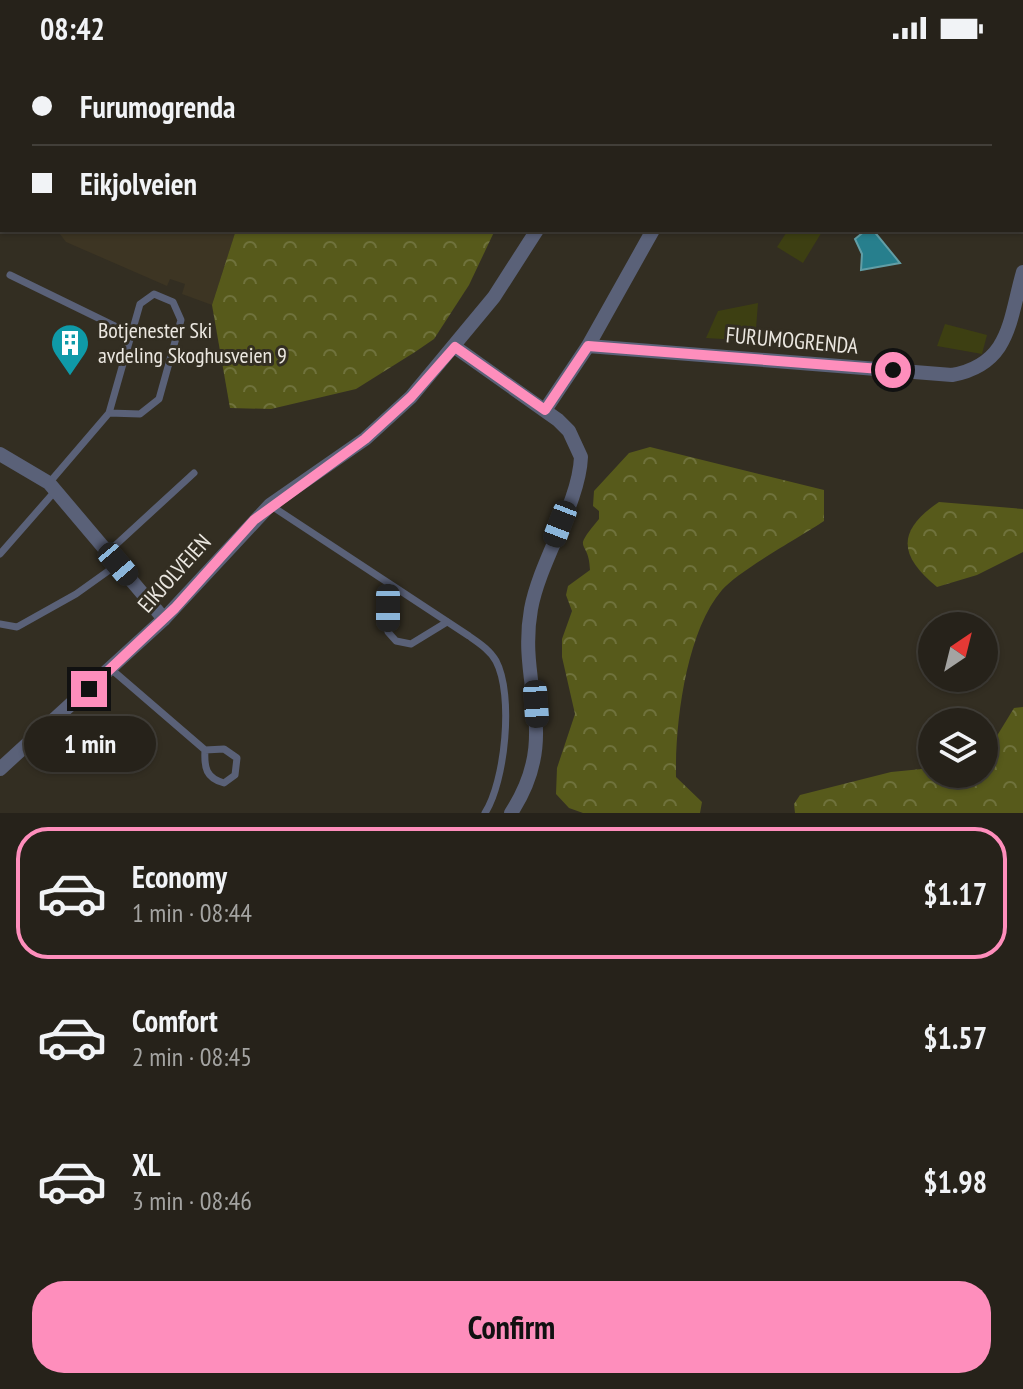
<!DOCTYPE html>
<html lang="en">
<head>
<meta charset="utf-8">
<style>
	:root { --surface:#26221a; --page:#2e2a23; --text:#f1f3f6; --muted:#a4a4a2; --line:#423f39; --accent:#fe8ebc }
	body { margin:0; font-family:"PT Sans Narrow",sans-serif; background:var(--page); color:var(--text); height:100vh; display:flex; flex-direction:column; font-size:30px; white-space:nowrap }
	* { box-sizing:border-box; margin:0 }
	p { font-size:26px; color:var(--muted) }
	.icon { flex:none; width:44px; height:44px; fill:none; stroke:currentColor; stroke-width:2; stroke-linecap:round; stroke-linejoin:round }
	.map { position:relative; height:757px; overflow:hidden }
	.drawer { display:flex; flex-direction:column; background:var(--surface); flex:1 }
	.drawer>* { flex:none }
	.banner { position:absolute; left:0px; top:0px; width:1024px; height:176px; box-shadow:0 2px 6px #0004,0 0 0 2px var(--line); display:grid; align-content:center; height:176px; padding:0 32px; background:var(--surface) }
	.needle { width:52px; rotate:35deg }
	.tools { position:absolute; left:918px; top:556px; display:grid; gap:16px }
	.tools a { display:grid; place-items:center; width:80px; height:80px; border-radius:50%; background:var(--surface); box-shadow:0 2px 6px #0004,0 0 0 2px var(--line); font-size:40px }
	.end { position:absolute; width:36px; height:36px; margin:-18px; border:10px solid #fe8ebc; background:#111; box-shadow:0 0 0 4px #111 }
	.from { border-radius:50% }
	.bubble { position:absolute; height:56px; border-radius:28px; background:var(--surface); box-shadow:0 2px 6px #0004,0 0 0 2px var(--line); font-size:26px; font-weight:800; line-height:56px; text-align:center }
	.car { position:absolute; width:24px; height:48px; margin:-24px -12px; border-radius:10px; box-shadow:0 0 6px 2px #0007; background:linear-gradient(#222 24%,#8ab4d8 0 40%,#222 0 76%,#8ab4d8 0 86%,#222 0) }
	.banner b { display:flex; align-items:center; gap:28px; height:76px; font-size:30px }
	.banner b+b { border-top:2px solid var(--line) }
	.banner i { width:20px; height:20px; background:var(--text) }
	ul { padding:14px 0 0; list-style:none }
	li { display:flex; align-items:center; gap:24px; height:132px; margin:0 16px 12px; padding:0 16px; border:4px solid transparent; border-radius:32px }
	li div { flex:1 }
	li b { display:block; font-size:30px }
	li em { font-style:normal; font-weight:800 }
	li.active { border-color:var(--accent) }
	li>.icon { width:72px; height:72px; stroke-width:1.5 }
	.button { display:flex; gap:16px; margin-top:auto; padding:16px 32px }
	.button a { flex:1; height:92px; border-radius:32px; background:var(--accent); color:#111; font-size:32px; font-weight:800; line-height:92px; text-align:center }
	.status { display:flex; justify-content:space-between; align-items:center; height:56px; padding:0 40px; background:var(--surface); direction:ltr }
	.status svg { height:22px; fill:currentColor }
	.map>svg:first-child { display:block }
	.built { fill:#3d3523 }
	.green { fill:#3d3f12 }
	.forest { fill:url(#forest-crowns) }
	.water { fill:#277f8d; stroke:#629ea6; stroke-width:2 }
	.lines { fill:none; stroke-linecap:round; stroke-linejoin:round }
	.service { stroke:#5a6178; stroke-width:7 }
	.minor { stroke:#5a6178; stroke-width:14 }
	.route { stroke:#fe8ebc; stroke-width:10 }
	.labels { text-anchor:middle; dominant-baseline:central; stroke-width:6; stroke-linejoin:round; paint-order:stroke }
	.poi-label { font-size:22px; fill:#ebe7e0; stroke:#332e22; text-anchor:start }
	.street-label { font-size:22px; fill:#ebe7e0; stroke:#332e22 }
</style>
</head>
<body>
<div class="status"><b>08:42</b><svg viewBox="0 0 49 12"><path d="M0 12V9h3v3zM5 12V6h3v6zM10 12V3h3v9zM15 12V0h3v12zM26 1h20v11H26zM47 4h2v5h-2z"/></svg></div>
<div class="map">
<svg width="1023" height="757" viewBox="0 0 1023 757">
	<defs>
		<pattern id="forest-crowns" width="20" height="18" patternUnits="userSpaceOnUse" patternTransform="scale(2)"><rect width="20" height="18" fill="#575a1b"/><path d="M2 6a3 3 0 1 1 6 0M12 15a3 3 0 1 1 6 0" fill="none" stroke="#6f723c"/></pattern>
	</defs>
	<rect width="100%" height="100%" fill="#332e22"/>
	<polygon class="built" points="57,174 236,174 212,249 182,238 185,228 170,223 167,230 66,186"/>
	<g class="green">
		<polygon points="788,174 823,174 803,207 777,191"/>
		<polygon points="758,247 755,285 706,282 718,255"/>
		<polygon points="945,268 987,279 982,298 937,290"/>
	</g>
	<g class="forest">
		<polygon points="0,0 639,0 2,2 2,159"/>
		<polygon points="236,174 495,174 469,229 434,283 415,296 356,333 271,353 230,352 212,249"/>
		<path d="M650 391 824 434V465C800 481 738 515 722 534 686 576 675 667 676 721L702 746 700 757H583L569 752 556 738 557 712 575 658 562 601V583L572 555 566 539 568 530 590 514C589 481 570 498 599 463V455L593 450 594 435 629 397Z"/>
		<path d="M939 446 1023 453V496L977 519 937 531C899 500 896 475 939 446Z"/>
		<polygon points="1023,651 1023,757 795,757 794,748 800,739 891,716 932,712 932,718 984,718 984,687 992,688 1014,652"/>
	</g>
	<polygon class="water" points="866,174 873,174 900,207 861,214 862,198 855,183"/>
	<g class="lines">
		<g class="service">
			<polyline points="10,219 131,278"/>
			<polyline points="49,427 109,357 140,248 154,238 173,246 181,264 159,343 140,358 109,357"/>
			<path d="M270 449 469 580C479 587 490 594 496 605 514 639 505 726 485 757"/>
			<polyline points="108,496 194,417"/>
			<polyline points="0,498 56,434"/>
			<polyline points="389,528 388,576 396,585 411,588 447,566"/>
			<polyline points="0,568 17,571 76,538 118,508"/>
			<path d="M111 613 205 694C204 712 206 722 224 727L235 719 237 702 224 693 205 694"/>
		</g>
		<g class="minor">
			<polyline points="681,2 683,0"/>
			<polyline points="1022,63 1023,63"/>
			<path d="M588 290 952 319C1011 308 1009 264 1023 216"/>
			<path d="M455 291 558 364 569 375 581 401C579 448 540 504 531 553 517 631 562 679 511 757"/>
			<polyline points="545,354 588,290 653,174"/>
			<polyline points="0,398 49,427 164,563"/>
			<polyline points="0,713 164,563 270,449 365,383 411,341 494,241 537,174"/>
		</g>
	</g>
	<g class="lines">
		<polyline class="route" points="89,633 175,552 254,464 365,383 411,341 455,291 545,354 588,290 893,314"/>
	</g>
	<defs>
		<symbol id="building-pin" viewBox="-11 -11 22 30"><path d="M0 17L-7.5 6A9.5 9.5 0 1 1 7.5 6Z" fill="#0f9aa8" stroke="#332e22"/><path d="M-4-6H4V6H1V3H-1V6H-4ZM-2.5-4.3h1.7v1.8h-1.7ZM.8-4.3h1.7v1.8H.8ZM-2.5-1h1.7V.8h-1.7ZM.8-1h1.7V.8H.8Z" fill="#fff"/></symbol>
	</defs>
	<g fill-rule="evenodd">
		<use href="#building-pin" x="48" y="265" width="44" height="60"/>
	</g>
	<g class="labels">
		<g class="poi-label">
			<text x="98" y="274">Botjenester Ski<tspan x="98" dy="25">avdeling Skoghusveien 9</tspan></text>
		</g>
		<g class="street-label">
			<text transform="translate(792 284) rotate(5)">FURUMOGRENDA</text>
			<text transform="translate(174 517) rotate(-48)">EIKJOLVEIEN</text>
		</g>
	</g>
</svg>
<div class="tools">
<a><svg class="needle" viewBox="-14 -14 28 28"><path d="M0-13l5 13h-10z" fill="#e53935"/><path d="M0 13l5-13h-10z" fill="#a4a4a2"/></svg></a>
<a><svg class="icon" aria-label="layers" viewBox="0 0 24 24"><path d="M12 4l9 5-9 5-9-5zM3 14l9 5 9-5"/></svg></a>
</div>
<i class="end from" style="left:893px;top:314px"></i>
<i class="end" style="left:89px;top:633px"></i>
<div class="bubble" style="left:24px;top:660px;width:132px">1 min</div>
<i class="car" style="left:560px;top:468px;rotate:201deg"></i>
<i class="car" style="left:118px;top:508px;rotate:140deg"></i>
<i class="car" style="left:388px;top:552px;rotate:180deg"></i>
<i class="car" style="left:536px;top:648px;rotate:176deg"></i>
<div class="banner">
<b><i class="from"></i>Furumogrenda</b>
<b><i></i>Eikjolveien</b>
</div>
</div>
<section class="drawer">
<ul>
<li class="active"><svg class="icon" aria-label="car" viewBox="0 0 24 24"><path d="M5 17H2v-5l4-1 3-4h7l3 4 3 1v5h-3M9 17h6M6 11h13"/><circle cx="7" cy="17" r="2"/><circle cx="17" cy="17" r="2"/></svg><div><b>Economy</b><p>1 min · 08:44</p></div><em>$1.17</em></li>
<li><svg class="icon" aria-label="car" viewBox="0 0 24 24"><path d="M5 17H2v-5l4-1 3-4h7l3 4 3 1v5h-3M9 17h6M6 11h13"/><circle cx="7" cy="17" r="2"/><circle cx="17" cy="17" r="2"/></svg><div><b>Comfort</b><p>2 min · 08:45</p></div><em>$1.57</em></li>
<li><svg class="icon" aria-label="car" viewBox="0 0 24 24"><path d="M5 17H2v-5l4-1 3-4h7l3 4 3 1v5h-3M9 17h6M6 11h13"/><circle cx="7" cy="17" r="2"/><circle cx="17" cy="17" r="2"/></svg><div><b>XL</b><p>3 min · 08:46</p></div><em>$1.98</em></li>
</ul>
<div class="button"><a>Confirm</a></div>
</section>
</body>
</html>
